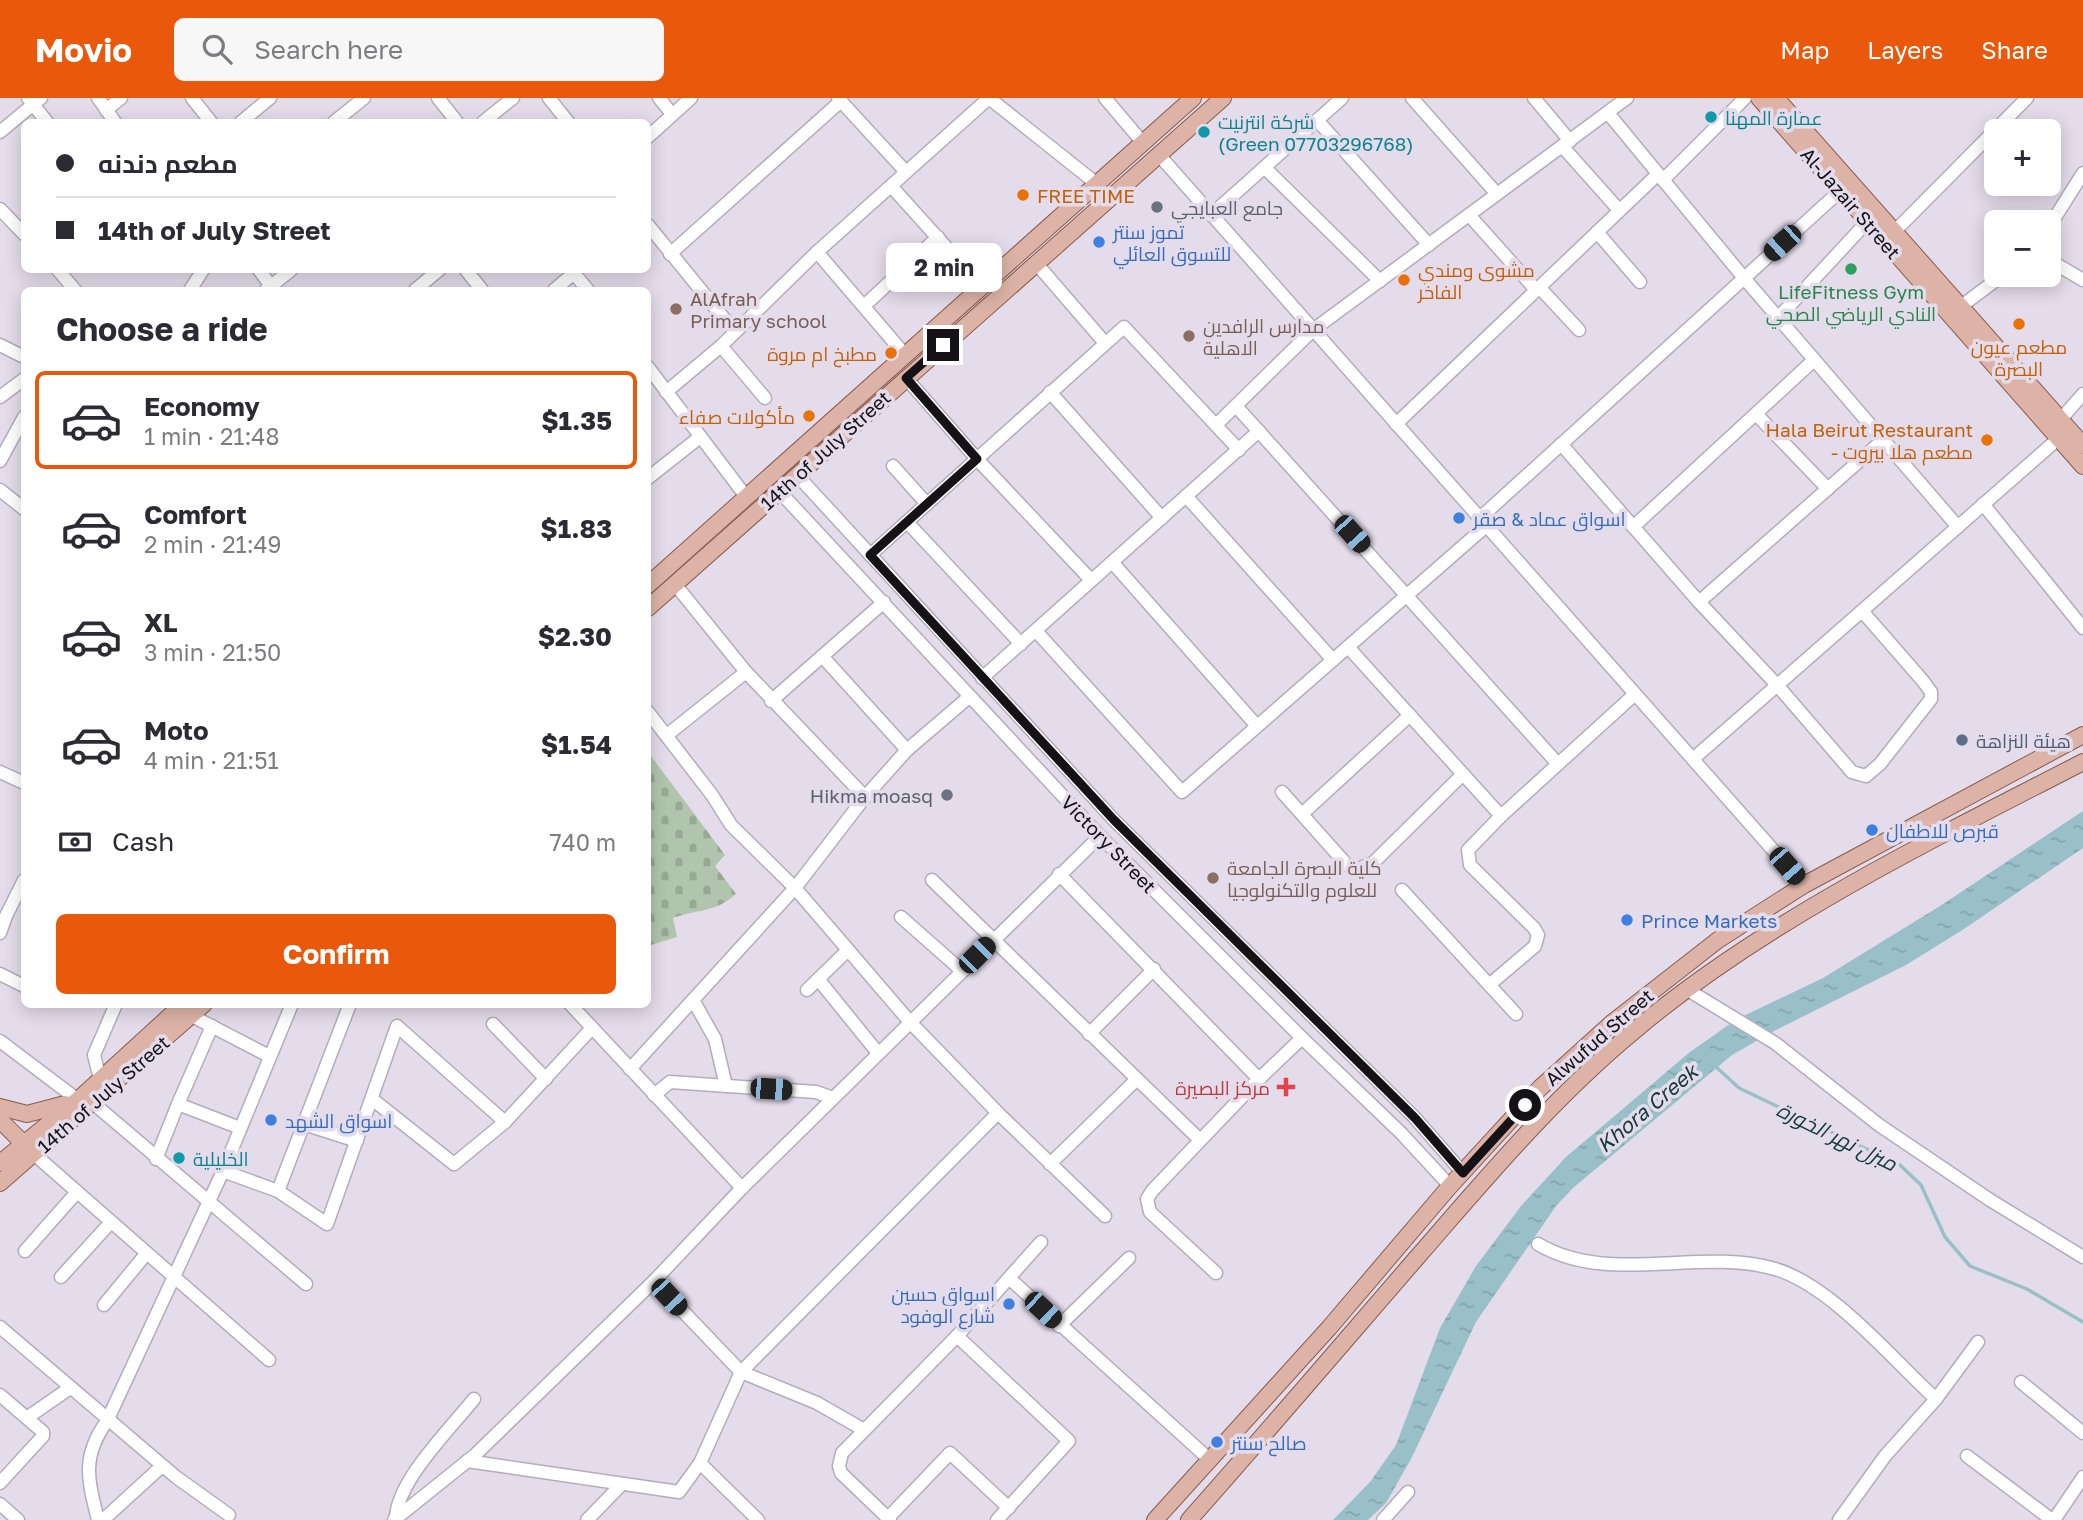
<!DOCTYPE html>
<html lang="en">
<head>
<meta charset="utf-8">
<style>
	:root { --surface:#fff; --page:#f7f7f7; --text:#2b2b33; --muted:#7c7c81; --line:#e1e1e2; --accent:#ea580c }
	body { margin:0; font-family:"Golos Text",Cairo,sans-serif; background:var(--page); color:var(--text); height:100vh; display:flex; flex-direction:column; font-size:26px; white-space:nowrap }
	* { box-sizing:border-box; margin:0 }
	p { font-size:23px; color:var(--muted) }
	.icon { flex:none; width:38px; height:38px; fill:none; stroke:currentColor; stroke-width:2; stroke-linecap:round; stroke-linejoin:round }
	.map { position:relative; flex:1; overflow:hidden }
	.drawer { position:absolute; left:21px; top:189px; width:630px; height:721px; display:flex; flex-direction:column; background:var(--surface); border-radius:10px; box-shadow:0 4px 18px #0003 }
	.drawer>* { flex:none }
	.guide { position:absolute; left:21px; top:21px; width:630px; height:154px; border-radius:10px; box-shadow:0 4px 18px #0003; display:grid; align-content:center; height:154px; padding:0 35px; background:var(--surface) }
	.tools { position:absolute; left:1984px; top:21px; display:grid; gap:14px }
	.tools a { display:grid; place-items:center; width:77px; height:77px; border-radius:10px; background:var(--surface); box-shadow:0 4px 18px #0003; font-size:35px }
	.end { position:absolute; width:32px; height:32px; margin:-16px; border:9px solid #151217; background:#fff; box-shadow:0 0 0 4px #fff }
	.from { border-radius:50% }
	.bubble { position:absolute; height:49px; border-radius:10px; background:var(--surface); box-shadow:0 4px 18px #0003; font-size:23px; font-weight:700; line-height:49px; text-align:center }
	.car { position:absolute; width:21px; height:42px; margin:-21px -10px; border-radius:9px; box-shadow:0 0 5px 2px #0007; background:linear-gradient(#222 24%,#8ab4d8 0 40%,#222 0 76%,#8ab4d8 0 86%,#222 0) }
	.guide b { display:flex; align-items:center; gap:24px; height:66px; font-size:26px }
	.guide b+b { border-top:2px solid var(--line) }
	.guide i { width:18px; height:18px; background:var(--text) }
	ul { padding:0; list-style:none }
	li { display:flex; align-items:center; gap:21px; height:98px; margin:0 14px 10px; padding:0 21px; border:4px solid transparent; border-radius:10px }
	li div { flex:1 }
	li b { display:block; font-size:26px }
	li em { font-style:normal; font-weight:700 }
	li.active { border-color:var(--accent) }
	li>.icon { width:63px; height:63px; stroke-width:1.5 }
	h2 { padding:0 35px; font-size:32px; line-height:84px }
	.pay { display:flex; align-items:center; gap:18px; height:77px; padding:0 35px; font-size:26px }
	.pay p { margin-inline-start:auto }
	.button { display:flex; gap:14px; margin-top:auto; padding:14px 35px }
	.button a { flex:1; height:80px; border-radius:10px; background:var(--accent); color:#fff; font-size:28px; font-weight:700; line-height:80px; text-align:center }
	header { display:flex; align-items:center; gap:42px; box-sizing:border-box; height:98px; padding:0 35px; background:var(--accent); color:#fff }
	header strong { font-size:33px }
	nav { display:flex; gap:38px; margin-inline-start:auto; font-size:24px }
	.search { width:490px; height:63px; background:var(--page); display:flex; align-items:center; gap:18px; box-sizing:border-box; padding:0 24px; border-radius:10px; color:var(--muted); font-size:26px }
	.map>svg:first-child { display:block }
	.cemetery { fill:url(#cemetery-stones) }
	.water { fill:url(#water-ripples) }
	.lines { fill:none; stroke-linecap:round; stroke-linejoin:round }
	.stream { stroke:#99c0c8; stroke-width:3.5 }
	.minor-casing { stroke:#b4acba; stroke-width:15 }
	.major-casing { stroke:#885a4e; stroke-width:18 }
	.minor { stroke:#fff; stroke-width:12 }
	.major { stroke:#ddb3a7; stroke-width:16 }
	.route { stroke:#151217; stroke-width:9 }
	.culture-dot { fill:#0f9aa8; stroke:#e5dceb; stroke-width:2.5 }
	.food-dot { fill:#e8710a; stroke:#e5dceb; stroke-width:2.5 }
	.worship-dot { fill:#6b7280; stroke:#e5dceb; stroke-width:2.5 }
	.shop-dot { fill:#3f7fe0; stroke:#e5dceb; stroke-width:2.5 }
	.leisure-dot { fill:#2e9e5b; stroke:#e5dceb; stroke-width:2.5 }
	.education-dot { fill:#8d6e63; stroke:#e5dceb; stroke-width:2.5 }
	.service-dot { fill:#5c6f8a; stroke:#e5dceb; stroke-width:2.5 }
	.health-dot { fill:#e0444e; stroke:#e5dceb; stroke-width:2.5 }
	.labels { text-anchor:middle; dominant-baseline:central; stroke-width:7; stroke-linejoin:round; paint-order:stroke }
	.culture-label { font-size:19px; fill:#0d838f; stroke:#e5dceb; text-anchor:start }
	.food-label { font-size:19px; fill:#c56008; stroke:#e5dceb; text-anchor:end }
	.street-label { font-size:19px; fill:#151217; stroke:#e5dceb }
	.worship-label { font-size:19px; fill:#5b616d; stroke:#e5dceb; text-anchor:start }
	.shop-label { font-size:19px; fill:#366cbe; stroke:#e5dceb; text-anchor:start }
	.leisure-label { font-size:19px; fill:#27864d; stroke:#e5dceb }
	.education-label { font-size:19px; fill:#785e54; stroke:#e5dceb; text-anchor:start }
	.service-label { font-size:19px; fill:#4e5e75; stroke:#e5dceb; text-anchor:start }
	.health-label { font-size:19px; fill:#be3a42; stroke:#e5dceb; text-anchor:end }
	.water-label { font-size:21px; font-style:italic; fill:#13393f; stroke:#e5dceb }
</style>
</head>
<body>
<header>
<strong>Movio</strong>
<div class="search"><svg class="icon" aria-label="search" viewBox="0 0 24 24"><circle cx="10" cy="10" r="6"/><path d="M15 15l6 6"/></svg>Search here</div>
<nav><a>Map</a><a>Layers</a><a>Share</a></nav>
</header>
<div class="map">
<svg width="2083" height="1422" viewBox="0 0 2083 1422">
	<defs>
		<pattern id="cemetery-stones" width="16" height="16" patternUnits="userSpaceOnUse" patternTransform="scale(1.75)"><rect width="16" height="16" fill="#b1c5ae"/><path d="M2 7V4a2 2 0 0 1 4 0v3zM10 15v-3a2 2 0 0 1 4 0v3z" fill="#97a895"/></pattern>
		<pattern id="water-ripples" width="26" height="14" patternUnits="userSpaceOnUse" patternTransform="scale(1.75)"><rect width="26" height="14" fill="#99c0c8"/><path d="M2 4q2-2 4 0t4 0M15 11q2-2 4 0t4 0" fill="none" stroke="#83a4ab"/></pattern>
	</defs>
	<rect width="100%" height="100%" fill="#e5dceb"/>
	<path class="cemetery" d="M648 654 725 757 715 768 736 796C715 815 697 811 673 820L677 839 648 848Z"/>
	<polygon class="water" points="2083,713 2083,750 1964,831 1906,867 1774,933 1732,957 1573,1090 1556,1108 1476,1224 1411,1361 1386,1405 1368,1422 1333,1422 1370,1384 1396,1347 1440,1230 1476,1168 1521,1108 1566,1059 1690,954 1737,921 1823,880 1940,808"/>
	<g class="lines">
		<polyline class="stream" points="1714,967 1739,990 1900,1067 1921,1087 1945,1139 1970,1168 2027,1191 2083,1224"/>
		<defs>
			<g id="minor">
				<polyline points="28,0 47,24"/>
				<polyline points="98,0 115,24"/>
				<polyline points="192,0 211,24"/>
				<polyline points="438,0 457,24"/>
				<polyline points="549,0 568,24"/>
				<polyline points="659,0 672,16"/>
				<polyline points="838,0 906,74"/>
				<polyline points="989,0 1097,86"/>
				<polyline points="1105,0 1143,45"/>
				<polyline points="1412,0 1497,96"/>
				<polyline points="1534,0 1570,43"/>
				<polyline points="106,12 121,0"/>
				<polyline points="1608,15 1744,180 1958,429"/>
				<polyline points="1317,22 1429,147"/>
				<polyline points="241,24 270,0"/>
				<polyline points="334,24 364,0"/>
				<polyline points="483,24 513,0"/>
				<polyline points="0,34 41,0"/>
				<polyline points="648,39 691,0"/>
				<polyline points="1562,48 1619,112"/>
				<polyline points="1159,57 1804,787"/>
				<polyline points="1265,70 1380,183"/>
				<polyline points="1663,82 1745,0"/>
				<polyline points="891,88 982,189"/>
				<polyline points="0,111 24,136"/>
				<polyline points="1211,117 1342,0"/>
				<polyline points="1469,117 1536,192"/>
				<polyline points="648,127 735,234"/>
				<polyline points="2049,129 2083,75"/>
				<polyline points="1597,134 1640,184"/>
				<polyline points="1894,134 2027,0"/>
				<polyline points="817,154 906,258"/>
				<polyline points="670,156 841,3"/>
				<polyline points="2049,162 2083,182"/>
				<polyline points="1036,165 1105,245"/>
				<polyline points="58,172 75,192"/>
				<polyline points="259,172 274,192"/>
				<polyline points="466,172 482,192"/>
				<polyline points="571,172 588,192"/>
				<polyline points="1539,189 1579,232"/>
				<polyline points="190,192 203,172"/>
				<polyline points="266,192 291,172"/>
				<polyline points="415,192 439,172"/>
				<polyline points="554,192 574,175"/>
				<polyline points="864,208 938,139"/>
				<polyline points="1960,209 2003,177"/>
				<polyline points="1778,220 1867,124"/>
				<polyline points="0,247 24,259"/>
				<polyline points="721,248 765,300"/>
				<polyline points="648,269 747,400"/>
				<polyline points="906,280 977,361 1091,482"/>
				<polyline points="666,294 721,248 817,154 989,0"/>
				<polyline points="1050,294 1162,420"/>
				<polyline points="0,299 24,281"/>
				<polyline points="1236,308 1558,666"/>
				<polyline points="1756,316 1828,391"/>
				<polyline points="2061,321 2083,296"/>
				<polyline points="1396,326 1658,76"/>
				<polyline points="1216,327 1313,232 1627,0"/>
				<polyline points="1561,346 1699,504 1777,587 1852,674 1866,678 1880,666 1931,601 1931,594 1923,583 1862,513"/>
				<polyline points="0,363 24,319"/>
				<polyline points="893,368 927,406"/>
				<polyline points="797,377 1114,722 1415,1020 1463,1075"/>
				<polyline points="648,380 700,339"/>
				<polyline points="0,392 24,411"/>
				<polyline points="779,393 1100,738 1302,940 1401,1035 1450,1088"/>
				<polyline points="1186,398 1333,562"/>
				<polyline points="1983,406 2083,530"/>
				<polyline points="1480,420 1840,93"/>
				<polyline points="907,424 1021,546"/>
				<polyline points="1633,429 1814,262"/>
				<polyline points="870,457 1124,229 1239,352"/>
				<polyline points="1112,464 1257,628"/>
				<polyline points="674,485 746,574 865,699"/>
				<polyline points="1699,504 1882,343"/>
				<polyline points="1036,533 1182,694 1486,428"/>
				<polyline points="1348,549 1501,718"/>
				<polyline points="822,558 907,652"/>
				<polyline points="982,580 1259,333"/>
				<polyline points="771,603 884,504"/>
				<polyline points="648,614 712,697 731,727 795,790 910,924 998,1015 1105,1118"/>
				<polyline points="667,637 746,574"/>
				<polyline points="1693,661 2059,340"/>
				<polyline points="0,674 24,685"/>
				<polyline points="1282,694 1347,767 1358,771 1373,765 1463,676"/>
				<polyline points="1302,716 1410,617"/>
				<polyline points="1059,776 1259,981"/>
				<polyline points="932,782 1200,1042"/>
				<polyline points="1402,792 1516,916"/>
				<polyline points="901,819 961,872"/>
				<polyline points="0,835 6,818 24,782"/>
				<polyline points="0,876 24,888"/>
				<polyline points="818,881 878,955"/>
				<polyline points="1489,887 1535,848 1538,837 1534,830 1470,767 1468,752 1501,718 1635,596"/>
				<polyline points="807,892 848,852"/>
				<polyline points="1688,892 1775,945 1879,1027 1990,1102 2083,1159"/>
				<polyline points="693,902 715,941 726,988"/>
				<polyline points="570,906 742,1090"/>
				<polyline points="192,918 269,958"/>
				<polyline points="493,926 546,981"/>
				<polyline points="1089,936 1154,871"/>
				<polyline points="0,943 78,1002"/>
				<polyline points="630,971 795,790 865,699 907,652 969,599"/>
				<polyline points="100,981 94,957 116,906"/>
				<polyline points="654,997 670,984 816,994 833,1000"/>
				<polyline points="372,1001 454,1066 505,1024 592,930"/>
				<polyline points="93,1005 306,1186"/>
				<polyline points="178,1006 212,928"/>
				<polyline points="304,1026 357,1043"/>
				<polyline points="34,1056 269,1262"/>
				<polyline points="156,1061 178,1006 240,1030"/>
				<polyline points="1050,1066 1137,981"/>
				<polyline points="223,1073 278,1093 327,1126 397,928 505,1024"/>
				<polyline points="278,1093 350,906"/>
				<path d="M1538 1146C1608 1188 1699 1149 1775 1171 1831 1187 1892 1261 1936 1301"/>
				<polyline points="25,1153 77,1094"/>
				<polyline points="1216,1175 1150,1114 1147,1101 1152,1093 1259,981 1302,940"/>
				<polyline points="61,1179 111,1124"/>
				<polyline points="1010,1181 1209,1361"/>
				<polyline points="654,1183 741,1274 817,1305 864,1332"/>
				<polyline points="104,1207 146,1156"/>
				<polyline points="1059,1228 1129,1160"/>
				<polyline points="0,1229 176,1379 229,1417"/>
				<polyline points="957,1238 1069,1343 997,1422"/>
				<polyline points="2021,1284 2083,1335"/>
				<polyline points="0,1297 43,1334 43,1338 0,1385"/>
				<polyline points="28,1319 70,1290"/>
				<polyline points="1967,1358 2052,1422"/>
				<polyline points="467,1363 679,1394 700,1365 741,1274 998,1015"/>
				<polyline points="700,1365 758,1422"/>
				<polyline points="0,1406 18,1422"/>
				<polyline points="888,1420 950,1355 1009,1410"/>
				<path d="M98 1422C88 1382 81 1359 107 1323L223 1073 292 906"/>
				<polyline points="103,1422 162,1368"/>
				<polyline points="394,1422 475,1357 654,1183 742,1090 1100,738"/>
				<path d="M396 1422C395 1385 450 1331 474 1301"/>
				<polyline points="587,1422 621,1387"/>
				<polyline points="890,1422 841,1375 839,1368 842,1355 957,1238 1041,1144"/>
				<polyline points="1383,1422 1408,1394"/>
				<polyline points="1839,1422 1885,1358 1936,1301 1978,1244"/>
				<polyline points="2054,1422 2083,1379"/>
			</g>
			<g id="major">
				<polyline points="1759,0 2083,368"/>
				<polyline points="1776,0 2083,347"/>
				<polyline points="648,487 1193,0"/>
				<polyline points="648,510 1223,0"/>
				<polyline points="0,1009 27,1016 65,1006"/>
				<polyline points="0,1022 30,1052"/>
				<polyline points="0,1065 78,1002 183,906"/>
				<polyline points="0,1085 204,906"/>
				<polyline points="1155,1422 1329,1230 1450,1088 1540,990 1613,924 1718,842 1804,787 2083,637"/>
				<path d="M1189 1422C1267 1334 1343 1245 1420 1156 1488 1078 1554 999 1634 933 1764 823 1932 742 2083 664"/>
			</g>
		</defs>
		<use href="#minor" class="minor-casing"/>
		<use href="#major" class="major-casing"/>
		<use href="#minor" class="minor"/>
		<use href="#major" class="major"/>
	</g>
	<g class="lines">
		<polyline class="route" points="943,247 906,280 977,361 870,457 1114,722 1415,1020 1463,1075 1525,1007"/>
	</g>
	<g class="culture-dot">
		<circle cx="1711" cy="19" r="7"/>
		<circle cx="1204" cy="34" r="7"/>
		<circle cx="179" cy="1060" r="7"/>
	</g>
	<g class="food-dot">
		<circle cx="1023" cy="97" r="7"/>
		<circle cx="1404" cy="182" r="7"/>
		<circle cx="2019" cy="226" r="7"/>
		<circle cx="891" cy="255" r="7"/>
		<circle cx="809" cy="318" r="7"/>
		<circle cx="1987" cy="342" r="7"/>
	</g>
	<g class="worship-dot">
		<circle cx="1157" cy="109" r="7"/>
		<circle cx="947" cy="697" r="7"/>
	</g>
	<g class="shop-dot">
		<circle cx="1099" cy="144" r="7"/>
		<circle cx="1459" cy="420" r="7"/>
		<circle cx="1872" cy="732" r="7"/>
		<circle cx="1627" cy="822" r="7"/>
		<circle cx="271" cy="1022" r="7"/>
		<circle cx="1009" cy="1206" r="7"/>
		<circle cx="1217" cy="1344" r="7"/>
	</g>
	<circle class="leisure-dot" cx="1851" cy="171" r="7"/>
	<g class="education-dot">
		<circle cx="676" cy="211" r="7"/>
		<circle cx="1189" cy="238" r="7"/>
		<circle cx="1213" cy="780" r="7"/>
	</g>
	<circle class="service-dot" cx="1962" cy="642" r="7"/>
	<path class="health-dot" d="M1282.5 978.5h7v7h7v7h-7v7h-7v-7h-7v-7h7z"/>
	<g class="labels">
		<g class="culture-label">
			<text x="1725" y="19">عمارة المهنا</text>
			<text x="1218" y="23">شركة انترنيت<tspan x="1218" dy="22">(Green 07703296768)</tspan></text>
			<text x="193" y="1060">الخليلية</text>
		</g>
		<g class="food-label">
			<text x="1037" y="97" text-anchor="start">FREE TIME</text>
			<text x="1418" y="171" text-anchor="start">مشوى ومندي<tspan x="1418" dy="22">الفاخر</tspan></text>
			<text x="2019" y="248" text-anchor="middle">مطعم عيون<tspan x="2019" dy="22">البصرة</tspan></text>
			<text x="877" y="255">مطبخ ام مروة</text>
			<text x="795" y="318">مأكولات صفاء</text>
			<text x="1973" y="331">Hala Beirut Restaurant<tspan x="1973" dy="22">- مطعم هلا بيروت</tspan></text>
		</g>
		<g class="street-label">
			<text transform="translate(1851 105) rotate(49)">Al-Jazair Street</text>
			<text transform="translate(825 352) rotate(-42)">14th of July Street</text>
			<text transform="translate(1109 746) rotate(46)">Victory Street</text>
			<text transform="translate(1599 939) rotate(-41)">Alwufud Street</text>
			<text transform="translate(103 996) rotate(-41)">14th of July Street</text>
		</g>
		<g class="worship-label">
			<text x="1171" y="109">جامع العبايجي</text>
			<text x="933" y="697" text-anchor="end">Hikma moasq</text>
		</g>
		<g class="shop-label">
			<text x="1113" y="133">تموز سنتر<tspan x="1113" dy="22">للتسوق العائلي</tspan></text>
			<text x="1473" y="420">اسواق عماد &amp; صقر</text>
			<text x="1886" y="732">قبرص للاطفال</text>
			<text x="1641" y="822">Prince Markets</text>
			<text x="285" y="1022">اسواق الشهد</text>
			<text x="995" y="1195" text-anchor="end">اسواق حسين<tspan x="995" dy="22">شارع الوفود</tspan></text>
			<text x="1231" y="1344">صالح سنتر</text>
		</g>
		<g class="leisure-label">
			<text x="1851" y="193">LifeFitness Gym<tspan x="1851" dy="22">النادي الرياضي الصحي</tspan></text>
		</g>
		<g class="education-label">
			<text x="690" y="200">AlAfrah<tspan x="690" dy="22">Primary school</tspan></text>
			<text x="1203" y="227">مدارس الرافدين<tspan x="1203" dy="22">اﻻهلية</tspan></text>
			<text x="1227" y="769">كلية البصرة الجامعة<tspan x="1227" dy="22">للعلوم والتكنولوجيا</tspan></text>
		</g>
		<g class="service-label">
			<text x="1976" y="642">هيئة النزاهة</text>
		</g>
		<g class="health-label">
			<text x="1270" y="989">مركز البصيرة</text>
		</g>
		<g class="water-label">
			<text transform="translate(1647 1010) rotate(-40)">Khora Creek</text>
			<text transform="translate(1837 1038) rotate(26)">مبزل نهر الخورة</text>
		</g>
	</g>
</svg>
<div class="tools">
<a>+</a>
<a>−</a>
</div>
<i class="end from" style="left:1525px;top:1007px"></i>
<i class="end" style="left:943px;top:247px"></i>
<div class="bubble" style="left:886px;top:145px;width:116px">2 min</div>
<i class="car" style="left:1782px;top:145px;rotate:228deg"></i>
<i class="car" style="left:1352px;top:436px;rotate:138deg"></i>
<i class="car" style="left:1787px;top:768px;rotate:139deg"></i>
<i class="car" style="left:977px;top:857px;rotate:45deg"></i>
<i class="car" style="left:771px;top:991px;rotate:94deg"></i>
<i class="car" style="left:669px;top:1199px;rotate:137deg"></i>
<i class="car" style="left:1043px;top:1212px;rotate:133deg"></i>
<div class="guide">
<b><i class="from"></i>مطعم دندنه</b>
<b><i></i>14th of July Street</b>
</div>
<section class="drawer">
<h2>Choose a ride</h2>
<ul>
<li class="active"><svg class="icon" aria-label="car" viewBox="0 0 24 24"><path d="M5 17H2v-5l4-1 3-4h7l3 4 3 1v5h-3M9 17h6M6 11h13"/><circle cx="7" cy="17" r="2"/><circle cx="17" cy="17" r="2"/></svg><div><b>Economy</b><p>1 min · 21:48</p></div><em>$1.35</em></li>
<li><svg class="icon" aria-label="car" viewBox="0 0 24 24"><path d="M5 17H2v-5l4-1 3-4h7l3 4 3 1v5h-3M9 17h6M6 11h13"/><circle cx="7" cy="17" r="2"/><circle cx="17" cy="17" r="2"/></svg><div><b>Comfort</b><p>2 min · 21:49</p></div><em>$1.83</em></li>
<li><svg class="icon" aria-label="car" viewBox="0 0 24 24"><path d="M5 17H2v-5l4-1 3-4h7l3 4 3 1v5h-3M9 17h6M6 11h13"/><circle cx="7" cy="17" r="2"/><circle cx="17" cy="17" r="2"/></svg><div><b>XL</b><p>3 min · 21:50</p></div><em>$2.30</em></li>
<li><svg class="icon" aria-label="car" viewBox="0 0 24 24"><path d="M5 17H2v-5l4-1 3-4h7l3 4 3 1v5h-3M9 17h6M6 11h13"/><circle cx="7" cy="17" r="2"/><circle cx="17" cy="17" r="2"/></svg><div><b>Moto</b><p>4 min · 21:51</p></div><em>$1.54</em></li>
</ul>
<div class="pay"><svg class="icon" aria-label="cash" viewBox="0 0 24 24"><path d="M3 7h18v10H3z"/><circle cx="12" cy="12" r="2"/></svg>Cash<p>740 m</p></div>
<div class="button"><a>Confirm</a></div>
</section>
</div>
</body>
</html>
